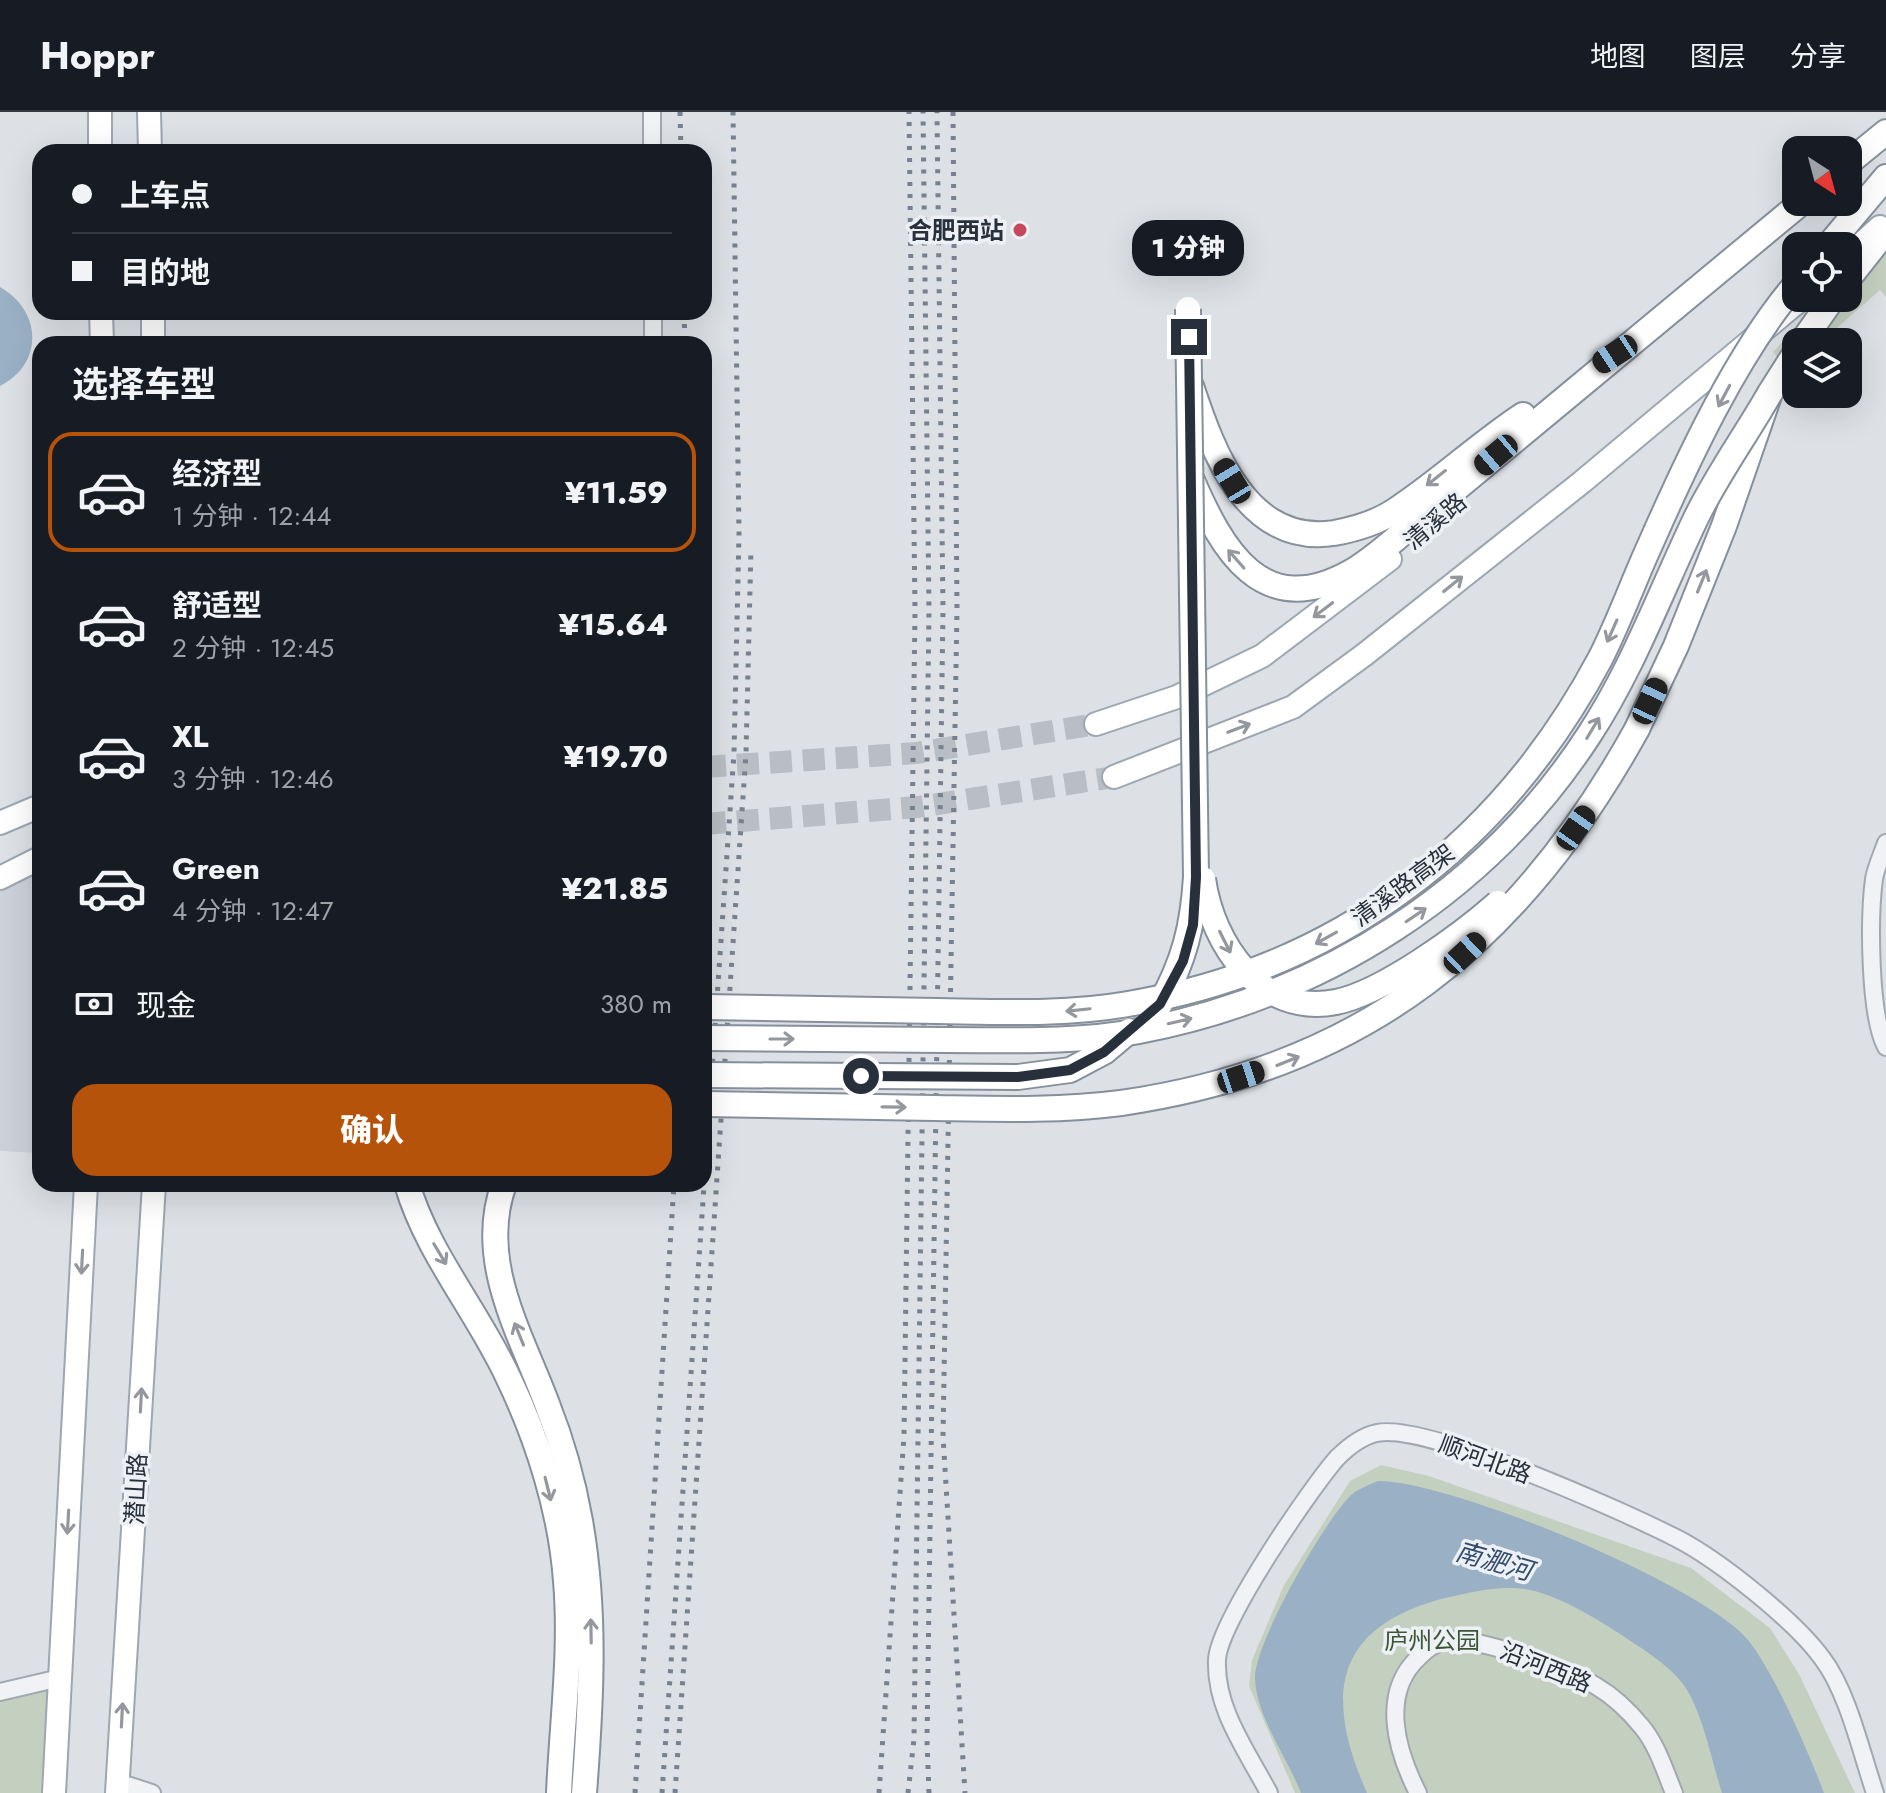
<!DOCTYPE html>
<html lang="zh">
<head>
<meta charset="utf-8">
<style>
	:root { --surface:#171b24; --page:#20242c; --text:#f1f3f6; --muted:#9ea1a6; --line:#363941; --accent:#b45309 }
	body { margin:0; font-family:Jost,"Noto Sans SC",sans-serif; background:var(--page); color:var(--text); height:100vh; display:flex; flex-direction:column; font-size:30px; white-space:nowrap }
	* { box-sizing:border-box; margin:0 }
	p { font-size:26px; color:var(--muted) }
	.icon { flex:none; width:44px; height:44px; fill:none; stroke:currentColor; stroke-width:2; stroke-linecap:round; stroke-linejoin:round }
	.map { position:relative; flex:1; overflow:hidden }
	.panel { position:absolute; left:32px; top:224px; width:680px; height:856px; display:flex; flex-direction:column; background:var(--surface); border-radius:24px; box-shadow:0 8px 32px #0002 }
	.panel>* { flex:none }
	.top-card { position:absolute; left:32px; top:32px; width:680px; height:176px; border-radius:24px; box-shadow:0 8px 32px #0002; display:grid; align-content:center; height:176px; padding:0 40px; background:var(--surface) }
	.needle { width:52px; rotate:144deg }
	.buttons { position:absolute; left:1782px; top:24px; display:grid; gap:16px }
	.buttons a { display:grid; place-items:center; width:80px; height:80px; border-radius:16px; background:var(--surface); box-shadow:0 8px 32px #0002; font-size:40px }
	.end { position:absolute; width:36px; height:36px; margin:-18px; border:10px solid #28303c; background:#fff; box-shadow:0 0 0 4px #fff }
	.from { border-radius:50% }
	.bubble { position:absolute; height:56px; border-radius:24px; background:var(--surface); box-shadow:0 8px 32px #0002; font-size:26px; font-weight:800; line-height:56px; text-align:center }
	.car { position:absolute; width:24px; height:48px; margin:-24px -12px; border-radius:10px; box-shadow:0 0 6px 2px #0007; background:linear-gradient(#222 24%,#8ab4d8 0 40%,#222 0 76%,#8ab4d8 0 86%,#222 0) }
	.top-card b { display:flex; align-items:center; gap:28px; height:76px; font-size:30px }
	.top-card b+b { border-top:2px solid var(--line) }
	.top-card i { width:20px; height:20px; background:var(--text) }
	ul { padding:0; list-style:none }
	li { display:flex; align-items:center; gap:24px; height:120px; margin:0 16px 12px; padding:0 24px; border:4px solid transparent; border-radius:24px }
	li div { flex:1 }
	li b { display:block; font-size:30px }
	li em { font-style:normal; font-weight:800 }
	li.active { border-color:var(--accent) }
	li>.icon { width:72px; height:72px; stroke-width:1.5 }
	h2 { padding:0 40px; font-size:36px; line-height:96px }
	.pay { display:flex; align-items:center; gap:20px; height:88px; padding:0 40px; font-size:30px }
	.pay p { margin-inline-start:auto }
	.cta { display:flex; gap:16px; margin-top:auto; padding:16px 40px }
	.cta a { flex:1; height:92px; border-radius:24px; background:var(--accent); color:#fff; font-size:32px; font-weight:800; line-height:92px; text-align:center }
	header { display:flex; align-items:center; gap:48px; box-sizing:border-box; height:112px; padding:0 40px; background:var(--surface); border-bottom:2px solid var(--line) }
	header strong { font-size:38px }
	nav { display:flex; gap:44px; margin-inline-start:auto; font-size:28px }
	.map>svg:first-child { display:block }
	.built { fill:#ccd0d8 }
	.green { fill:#c4d0bf }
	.water { fill:#9ab0c5 }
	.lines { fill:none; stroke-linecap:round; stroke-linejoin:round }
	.major-tunnel { stroke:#b9bec4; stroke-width:22; stroke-dasharray:22 11; stroke-linecap:butt }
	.minor-casing { stroke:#a3a8b0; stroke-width:20 }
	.major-casing { stroke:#9da6b1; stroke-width:26 }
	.highway-casing { stroke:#868f9c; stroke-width:28 }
	.minor { stroke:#f0f2f5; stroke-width:16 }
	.major { stroke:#fff; stroke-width:22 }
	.highway { stroke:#fff; stroke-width:24 }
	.rail { stroke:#78818f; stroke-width:5; stroke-dasharray:4 8; stroke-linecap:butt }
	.highway-bridge-casing { stroke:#868f9c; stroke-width:28; stroke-linecap:butt }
	.highway-bridge { stroke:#fff; stroke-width:24 }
	.oneway { stroke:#94989e }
	.route { stroke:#28303c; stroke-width:10 }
	.poi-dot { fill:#c7475d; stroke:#edf0f4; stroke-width:3 }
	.labels { text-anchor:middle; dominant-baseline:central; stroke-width:7; stroke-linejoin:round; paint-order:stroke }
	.poi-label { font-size:24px; font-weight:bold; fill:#28303c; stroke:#edf0f4; text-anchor:end }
	.street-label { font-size:24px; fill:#28303c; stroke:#edf0f4 }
	.park-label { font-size:24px; fill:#3d5736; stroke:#edf0f4 }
	.water-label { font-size:26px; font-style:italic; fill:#344f6e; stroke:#edf0f4 }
</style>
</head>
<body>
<header>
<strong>Hoppr</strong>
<nav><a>地图</a><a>图层</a><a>分享</a></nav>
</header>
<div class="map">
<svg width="1886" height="1681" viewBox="0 0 1886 1681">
	<rect width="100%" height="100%" fill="#dde1e6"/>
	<polygon class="built" points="40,746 40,1041 0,1039 0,766"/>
	<g class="green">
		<polygon points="1886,124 1886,185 1880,178 1821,230 1796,230 1789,259 1773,240 1825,186 1848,186 1848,162"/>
		<polygon points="1381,1353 1429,1364 1691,1456 1770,1516 1799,1562 1855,1681 1295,1681 1249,1574 1252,1548 1284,1473 1350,1369"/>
		<polygon points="60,1566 42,1681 0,1681 0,1580"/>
	</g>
	<g class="water">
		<path d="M0 175C41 198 45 251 0 274Z"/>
		<path d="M1378 1369C1449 1368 1703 1473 1748 1528 1774 1560 1809 1641 1824 1681H1722C1712 1650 1705 1612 1690 1583 1679 1561 1652 1543 1632 1530 1604 1511 1563 1485 1530 1478 1504 1472 1470 1480 1445 1486 1333 1515 1324 1584 1367 1681H1301C1287 1645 1257 1606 1255 1567 1253 1533 1325 1408 1351 1383 1358 1377 1369 1373 1378 1369Z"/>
	</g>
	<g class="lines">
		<g class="major-tunnel">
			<polyline points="704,655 917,641 1096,612"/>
			<polyline points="704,712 918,695 1114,665"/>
		</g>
		<defs>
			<g id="minor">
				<polyline points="652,0 652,40"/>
				<polyline points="653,200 653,232"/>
				<path d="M1886 731C1882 743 1876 755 1874 767 1869 805 1869 903 1886 935"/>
				<polyline points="0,1580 60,1566"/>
				<polyline points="118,1670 152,1681"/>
				<path d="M1269 1681C1247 1639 1215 1597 1217 1548 1218 1511 1310 1377 1337 1346 1348 1335 1362 1324 1377 1321 1426 1310 1627 1401 1678 1427 1720 1449 1794 1508 1822 1546 1848 1580 1861 1640 1875 1681"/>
				<path d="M1418 1681C1396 1638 1380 1581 1419 1545 1426 1538 1435 1531 1445 1529 1474 1523 1570 1558 1596 1574 1613 1584 1629 1599 1642 1615 1657 1633 1665 1659 1674 1681"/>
			</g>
			<g id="major">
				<polyline points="100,0 100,40"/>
				<polyline points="149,0 150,40"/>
				<polyline points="1848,144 1880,115"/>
				<polyline points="101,200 102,232"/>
				<polyline points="153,200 153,232"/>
				<polyline points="1096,612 1177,585 1262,544 1390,447"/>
				<polyline points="1114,665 1293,595 1364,543 1582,370 1802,186"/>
				<polyline points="0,711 40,694"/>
				<polyline points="0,766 40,746"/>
				<polyline points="54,1681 86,1072"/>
				<polyline points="117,1681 154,1072"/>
			</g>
			<g id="highway">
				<polyline points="1848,51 1886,20"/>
				<polyline points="1828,134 1886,65"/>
				<polyline points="1848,167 1886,119"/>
				<polyline points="1802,230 1833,186"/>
				<path d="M1191 274C1213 340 1247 434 1334 421 1356 417 1377 411 1396 398 1440 369 1479 332 1523 303"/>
				<path d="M1191 366C1222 438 1262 510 1351 460 1372 448 1391 430 1410 415L1802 90"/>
				<polyline points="1637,617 1676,534 1724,414 1770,281 1796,240"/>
				<path d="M407 1072C427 1141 478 1200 508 1265 538 1327 561 1400 566 1469 572 1539 562 1611 559 1681"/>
				<path d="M504 1072C476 1149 521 1222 547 1292 562 1330 573 1369 580 1409 596 1500 591 1590 584 1681"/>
			</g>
		</defs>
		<use href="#minor" class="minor-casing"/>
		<use href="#major" class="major-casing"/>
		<use href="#highway" class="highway-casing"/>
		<use href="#minor" class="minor"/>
		<use href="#major" class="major"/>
		<use href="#highway" class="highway"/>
		<g class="rail">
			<polyline points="680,0 681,40"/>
			<polyline points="953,0 957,497 943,1324 965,1681"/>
			<polyline points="684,200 685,232"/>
			<polyline points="635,1681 674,1072"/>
			<polyline points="662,1681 734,641 739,422 733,0"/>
			<polyline points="675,1681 746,641 751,436"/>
			<polyline points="879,1681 904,1324 915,499 909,0"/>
			<polyline points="908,1681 914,1627 929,499 923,0"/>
			<polyline points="929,1681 927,1628 943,498 937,0"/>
		</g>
		<defs>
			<g id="highway-bridge">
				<path d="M1203 767C1212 832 1261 905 1336 890 1382 881 1462 823 1498 791"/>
				<path d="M1160 892C1184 850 1193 814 1196 765L1188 197"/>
				<path d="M704 895C782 896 860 898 938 899 1001 900 1065 903 1128 892 1337 857 1501 733 1600 547 1619 510 1633 470 1650 433 1687 349 1737 241 1796 172"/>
				<path d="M704 926C785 927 865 927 946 928 1010 928 1076 931 1139 919 1322 884 1487 780 1589 623 1633 556 1661 479 1696 406 1717 363 1746 323 1770 281"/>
				<polyline points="704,963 1018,965 1070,958 1104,940 1129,919"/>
				<path d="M704 992C781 993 857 995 934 996 996 997 1059 999 1121 991 1365 956 1520 829 1637 617"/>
			</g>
		</defs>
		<use href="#highway-bridge" class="highway-bridge-casing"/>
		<use href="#highway-bridge" class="highway-bridge"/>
	</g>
	<defs><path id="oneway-shaft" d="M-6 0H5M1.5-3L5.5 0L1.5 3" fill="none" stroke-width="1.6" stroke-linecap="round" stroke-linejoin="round" transform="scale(2)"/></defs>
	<g class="oneway">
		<use href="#oneway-shaft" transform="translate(1724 284) rotate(118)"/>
		<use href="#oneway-shaft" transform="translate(1436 366) rotate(142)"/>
		<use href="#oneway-shaft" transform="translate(1236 447) rotate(-131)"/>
		<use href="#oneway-shaft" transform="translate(1702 469) rotate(-68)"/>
		<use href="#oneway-shaft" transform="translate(1453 472) rotate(-39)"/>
		<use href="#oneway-shaft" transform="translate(1323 498) rotate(143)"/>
		<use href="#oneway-shaft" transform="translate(1612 519) rotate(114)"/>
		<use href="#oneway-shaft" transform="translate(1239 616) rotate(-21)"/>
		<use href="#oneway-shaft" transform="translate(1593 616) rotate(-59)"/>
		<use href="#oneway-shaft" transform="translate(1416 803) rotate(-34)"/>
		<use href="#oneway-shaft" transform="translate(1326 826) rotate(151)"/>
		<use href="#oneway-shaft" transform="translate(1225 830) rotate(63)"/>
		<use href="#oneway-shaft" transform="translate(1078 898) rotate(174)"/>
		<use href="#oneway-shaft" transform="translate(1180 909) rotate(-13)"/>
		<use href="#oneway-shaft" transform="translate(782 927)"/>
		<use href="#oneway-shaft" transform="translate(1288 949) rotate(-22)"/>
		<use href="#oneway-shaft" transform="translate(894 995) rotate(1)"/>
		<use href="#oneway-shaft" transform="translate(440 1142) rotate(59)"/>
		<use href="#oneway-shaft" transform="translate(82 1150) rotate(93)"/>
		<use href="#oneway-shaft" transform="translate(519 1222) rotate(-112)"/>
		<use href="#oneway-shaft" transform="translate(141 1288) rotate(-87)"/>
		<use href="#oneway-shaft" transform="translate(548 1377) rotate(76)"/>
		<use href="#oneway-shaft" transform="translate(68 1410) rotate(93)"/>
		<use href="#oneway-shaft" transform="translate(591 1519) rotate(-91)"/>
		<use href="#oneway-shaft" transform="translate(122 1603) rotate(-87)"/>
	</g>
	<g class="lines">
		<polyline class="route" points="861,964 1018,965 1070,958 1104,940 1160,892 1183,849 1193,813 1196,765 1189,225"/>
	</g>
	<circle class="poi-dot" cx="1020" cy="118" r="8"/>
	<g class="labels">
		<g class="poi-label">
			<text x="1004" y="118">合肥西站</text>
		</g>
		<g class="street-label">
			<text transform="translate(1435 409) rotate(-40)">清溪路</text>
			<text transform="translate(1403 773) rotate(-36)">清溪路高架</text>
			<text transform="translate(1485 1347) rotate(20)">顺河北路</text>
			<text transform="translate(136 1377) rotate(-87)">潜山路</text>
			<text transform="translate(1546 1555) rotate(22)">沿河西路</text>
		</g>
		<g class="park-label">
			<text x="1432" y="1528">庐州公园</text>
		</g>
		<g class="water-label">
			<text transform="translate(1494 1449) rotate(16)">南淝河</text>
		</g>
	</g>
</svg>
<div class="buttons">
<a><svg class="needle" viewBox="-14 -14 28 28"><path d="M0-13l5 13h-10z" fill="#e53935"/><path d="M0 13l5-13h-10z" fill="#9ea1a6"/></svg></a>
<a><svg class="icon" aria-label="locate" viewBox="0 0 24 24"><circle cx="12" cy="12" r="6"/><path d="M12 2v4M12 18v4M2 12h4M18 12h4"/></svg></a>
<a><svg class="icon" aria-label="layers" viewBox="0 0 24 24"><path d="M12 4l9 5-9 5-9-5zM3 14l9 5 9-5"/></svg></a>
</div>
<i class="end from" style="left:861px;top:964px"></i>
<i class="end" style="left:1189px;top:225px"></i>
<div class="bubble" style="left:1132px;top:108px;width:112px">1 分钟</div>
<i class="car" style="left:1615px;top:242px;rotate:237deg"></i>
<i class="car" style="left:1496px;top:343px;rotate:230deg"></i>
<i class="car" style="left:1232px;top:369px;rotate:329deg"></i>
<i class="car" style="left:1650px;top:589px;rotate:25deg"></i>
<i class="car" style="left:1576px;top:716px;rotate:35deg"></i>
<i class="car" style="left:1465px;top:841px;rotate:47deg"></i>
<i class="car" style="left:1241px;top:965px;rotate:72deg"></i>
<div class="top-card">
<b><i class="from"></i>上车点</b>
<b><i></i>目的地</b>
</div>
<section class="panel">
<h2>选择车型</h2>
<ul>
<li class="active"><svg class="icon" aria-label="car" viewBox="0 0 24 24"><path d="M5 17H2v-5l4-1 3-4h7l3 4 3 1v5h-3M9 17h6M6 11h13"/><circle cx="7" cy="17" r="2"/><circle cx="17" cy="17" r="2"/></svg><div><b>经济型</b><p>1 分钟 · 12:44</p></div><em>¥11.59</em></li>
<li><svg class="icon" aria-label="car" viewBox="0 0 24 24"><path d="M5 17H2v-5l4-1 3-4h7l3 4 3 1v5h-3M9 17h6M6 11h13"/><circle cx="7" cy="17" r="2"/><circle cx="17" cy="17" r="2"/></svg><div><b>舒适型</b><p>2 分钟 · 12:45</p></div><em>¥15.64</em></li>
<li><svg class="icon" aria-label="car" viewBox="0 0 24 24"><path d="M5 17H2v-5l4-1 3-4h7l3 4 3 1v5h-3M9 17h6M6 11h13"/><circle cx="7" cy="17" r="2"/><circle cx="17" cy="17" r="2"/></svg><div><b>XL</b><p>3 分钟 · 12:46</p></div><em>¥19.70</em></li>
<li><svg class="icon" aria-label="car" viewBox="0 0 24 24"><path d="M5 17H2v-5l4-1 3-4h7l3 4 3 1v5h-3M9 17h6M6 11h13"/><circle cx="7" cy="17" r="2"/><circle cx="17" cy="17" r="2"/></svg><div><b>Green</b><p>4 分钟 · 12:47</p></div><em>¥21.85</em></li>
</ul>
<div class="pay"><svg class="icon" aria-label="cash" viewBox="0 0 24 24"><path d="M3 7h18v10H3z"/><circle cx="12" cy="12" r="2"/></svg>现金<p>380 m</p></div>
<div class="cta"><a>确认</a></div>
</section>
</div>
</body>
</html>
